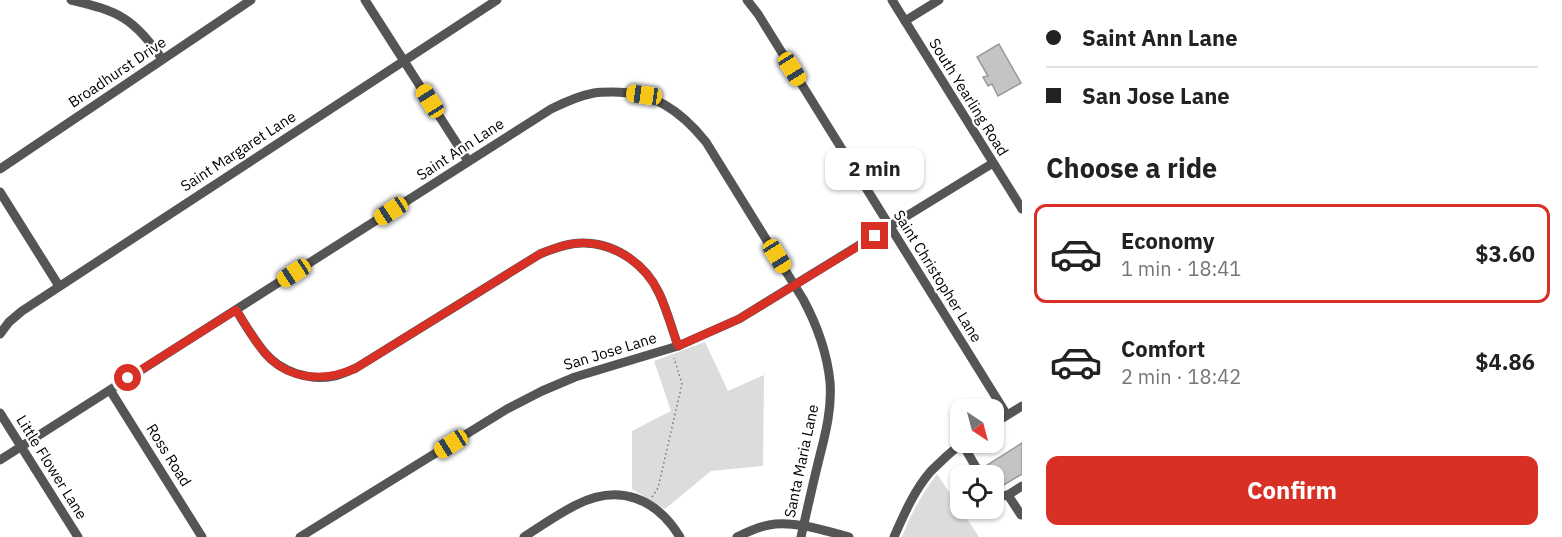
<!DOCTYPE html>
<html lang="en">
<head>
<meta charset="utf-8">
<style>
	:root { --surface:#fff; --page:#f6f6f6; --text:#222; --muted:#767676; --line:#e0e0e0; --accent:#d93025 }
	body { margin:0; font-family:"IBM Plex Sans",sans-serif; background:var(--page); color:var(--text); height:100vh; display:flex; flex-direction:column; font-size:22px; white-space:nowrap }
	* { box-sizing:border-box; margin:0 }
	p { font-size:20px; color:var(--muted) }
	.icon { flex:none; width:33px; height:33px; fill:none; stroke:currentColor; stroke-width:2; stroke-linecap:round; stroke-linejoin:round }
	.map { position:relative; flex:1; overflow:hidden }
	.side { display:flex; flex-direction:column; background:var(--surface); width:540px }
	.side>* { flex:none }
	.top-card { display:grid; align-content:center; height:132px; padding:0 24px; background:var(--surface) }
	.needle { width:39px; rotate:144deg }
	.tools { position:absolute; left:950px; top:399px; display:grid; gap:12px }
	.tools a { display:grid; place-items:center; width:54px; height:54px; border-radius:12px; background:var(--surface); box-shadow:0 2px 4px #0004; font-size:30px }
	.end { position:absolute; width:27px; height:27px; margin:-14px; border:8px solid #d93025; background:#fff; box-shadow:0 0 0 3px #fff }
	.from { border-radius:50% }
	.bubble { position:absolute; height:42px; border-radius:12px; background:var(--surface); box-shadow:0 2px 4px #0004; font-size:20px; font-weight:700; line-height:42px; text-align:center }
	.car { position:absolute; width:18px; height:36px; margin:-18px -9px; border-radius:8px; box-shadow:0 0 4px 2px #0007; background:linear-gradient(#f5c518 24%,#345 0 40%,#f5c518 0 76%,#345 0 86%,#f5c518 0) }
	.top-card b { display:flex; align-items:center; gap:21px; height:57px; font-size:22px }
	.top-card b+b { border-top:2px solid var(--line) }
	.top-card i { width:15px; height:15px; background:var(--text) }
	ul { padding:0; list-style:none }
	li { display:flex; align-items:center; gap:18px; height:99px; margin:0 12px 9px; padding:0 12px; border:3px solid transparent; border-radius:12px }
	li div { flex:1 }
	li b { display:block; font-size:22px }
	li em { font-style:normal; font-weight:700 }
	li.active { border-color:var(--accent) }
	li>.icon { width:54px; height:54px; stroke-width:1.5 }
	h2 { padding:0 24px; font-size:27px; line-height:72px }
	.button { display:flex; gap:12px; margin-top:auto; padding:12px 24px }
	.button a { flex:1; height:69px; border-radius:12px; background:var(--accent); color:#fff; font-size:24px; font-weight:700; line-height:69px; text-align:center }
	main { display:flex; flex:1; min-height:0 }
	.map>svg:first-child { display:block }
	.green { fill:#dcdcdc }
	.building { fill:#c4c4c4; stroke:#999; stroke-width:1.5 }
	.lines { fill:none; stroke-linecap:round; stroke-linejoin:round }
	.path { stroke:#777; stroke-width:1.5; stroke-dasharray:1.5 3; stroke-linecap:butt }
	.minor { stroke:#555; stroke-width:9 }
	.route { stroke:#d93025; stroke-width:8 }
	.labels { text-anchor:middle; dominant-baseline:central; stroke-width:4.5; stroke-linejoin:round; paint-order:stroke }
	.street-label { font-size:15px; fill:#000; stroke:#fff }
</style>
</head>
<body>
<main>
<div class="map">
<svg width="1022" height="537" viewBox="0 0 1022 537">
	<rect width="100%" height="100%" fill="#fff"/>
	<g class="green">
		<polygon points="705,342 728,391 764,375 763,466 711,471 665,509 632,489 632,431 671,411 654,361"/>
		<path d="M937 474 979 537H902C911 513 922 494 937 474Z"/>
	</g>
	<g class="building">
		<polygon points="999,44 1021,83 998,96 992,84 988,86 983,77 988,76 977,57"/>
		<polygon points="1022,443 1022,474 999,488 993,485 993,476 988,476 984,467"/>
	</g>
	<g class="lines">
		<polyline class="path" points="652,497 658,488 682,384 674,358"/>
		<g class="minor">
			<path d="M71 0C118 11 134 18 162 59"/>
			<polyline points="365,0 468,161"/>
			<polyline points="747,0 758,14 1007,415"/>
			<polyline points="892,0 1022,209"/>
			<polyline points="905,21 939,0"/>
			<polyline points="0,169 251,0"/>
			<polyline points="0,192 59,286"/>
			<path d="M236 310C245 324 254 340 265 353 281 372 309 381 334 376 341 375 349 371 356 368L540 254C554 248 570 242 585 243 617 244 646 265 659 293 667 310 672 329 678 346"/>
			<polyline points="0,334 9,322 22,311 497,0"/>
			<polyline points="110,390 202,537"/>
			<polyline points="0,413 78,537"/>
			<polyline points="993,424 1022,406"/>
			<polyline points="962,443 981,476"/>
			<path d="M0 460 551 109C565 102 578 96 594 93 600 92 606 92 612 92 654 92 680 110 706 142L803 299C817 325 827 352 830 382 832 407 826 432 820 455 813 483 807 510 801 537"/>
			<polyline points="1022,486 1008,495 1021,515 1022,515"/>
			<polyline points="993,492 996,497 1008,495"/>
			<polyline points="300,537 507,409 542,391 575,377 678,346 739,319 993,163"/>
			<path d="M524 537C541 526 558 514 576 505 619 483 656 498 680 537"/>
			<path d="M737 537C747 532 758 527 769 525 793 520 826 531 849 537"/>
			<path d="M894 537C904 514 915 489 931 471 941 461 952 451 963 442"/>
		</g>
	</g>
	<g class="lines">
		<path class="route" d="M128 378 236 310C245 324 254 340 265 353 289 381 325 382 356 368L540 254C554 248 570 242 585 243 617 244 646 265 659 293 667 310 672 329 678 346L739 319 875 236"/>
	</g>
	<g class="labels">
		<g class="street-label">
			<text transform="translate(117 72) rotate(-34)">Broadhurst Drive</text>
			<text transform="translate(969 97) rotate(58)">South Yearling Road</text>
			<text transform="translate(460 149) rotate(-33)">Saint Ann Lane</text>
			<text transform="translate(238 151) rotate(-33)">Saint Margaret Lane</text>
			<text transform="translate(938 276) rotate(58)">Saint Christopher Lane</text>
			<text transform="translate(610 351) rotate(-17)">San Jose Lane</text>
			<text transform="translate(169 455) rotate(58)">Ross Road</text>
			<text transform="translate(801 461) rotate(-78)">Santa Maria Lane</text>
			<text transform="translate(52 467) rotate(58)">Little Flower Lane</text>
		</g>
	</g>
</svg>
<div class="tools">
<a><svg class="needle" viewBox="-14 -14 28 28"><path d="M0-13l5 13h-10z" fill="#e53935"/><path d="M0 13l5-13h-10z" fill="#767676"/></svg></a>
<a><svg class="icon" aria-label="locate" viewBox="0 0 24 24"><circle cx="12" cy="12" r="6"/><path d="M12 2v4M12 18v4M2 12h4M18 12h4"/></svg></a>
</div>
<i class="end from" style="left:128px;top:378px"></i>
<i class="end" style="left:875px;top:236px"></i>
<div class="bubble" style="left:825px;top:148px;width:99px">2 min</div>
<i class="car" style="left:792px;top:69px;rotate:148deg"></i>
<i class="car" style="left:644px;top:95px;rotate:278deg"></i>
<i class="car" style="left:430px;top:101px;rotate:328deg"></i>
<i class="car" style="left:391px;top:211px;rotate:237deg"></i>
<i class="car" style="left:777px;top:256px;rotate:148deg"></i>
<i class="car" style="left:294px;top:273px;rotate:237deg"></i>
<i class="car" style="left:451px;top:444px;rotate:238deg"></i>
</div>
<section class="side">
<div class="top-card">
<b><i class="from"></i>Saint Ann Lane</b>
<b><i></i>San Jose Lane</b>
</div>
<h2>Choose a ride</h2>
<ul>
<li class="active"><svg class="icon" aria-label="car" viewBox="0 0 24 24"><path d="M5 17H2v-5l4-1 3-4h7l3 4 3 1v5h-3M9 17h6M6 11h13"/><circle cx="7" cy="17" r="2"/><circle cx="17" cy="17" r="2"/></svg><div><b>Economy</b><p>1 min · 18:41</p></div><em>$3.60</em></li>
<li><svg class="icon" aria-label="car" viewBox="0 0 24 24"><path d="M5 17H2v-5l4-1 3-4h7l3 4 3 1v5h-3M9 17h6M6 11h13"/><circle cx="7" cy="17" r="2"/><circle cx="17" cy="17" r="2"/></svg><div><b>Comfort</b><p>2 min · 18:42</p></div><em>$4.86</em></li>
</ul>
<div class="button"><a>Confirm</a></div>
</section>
</main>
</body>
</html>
